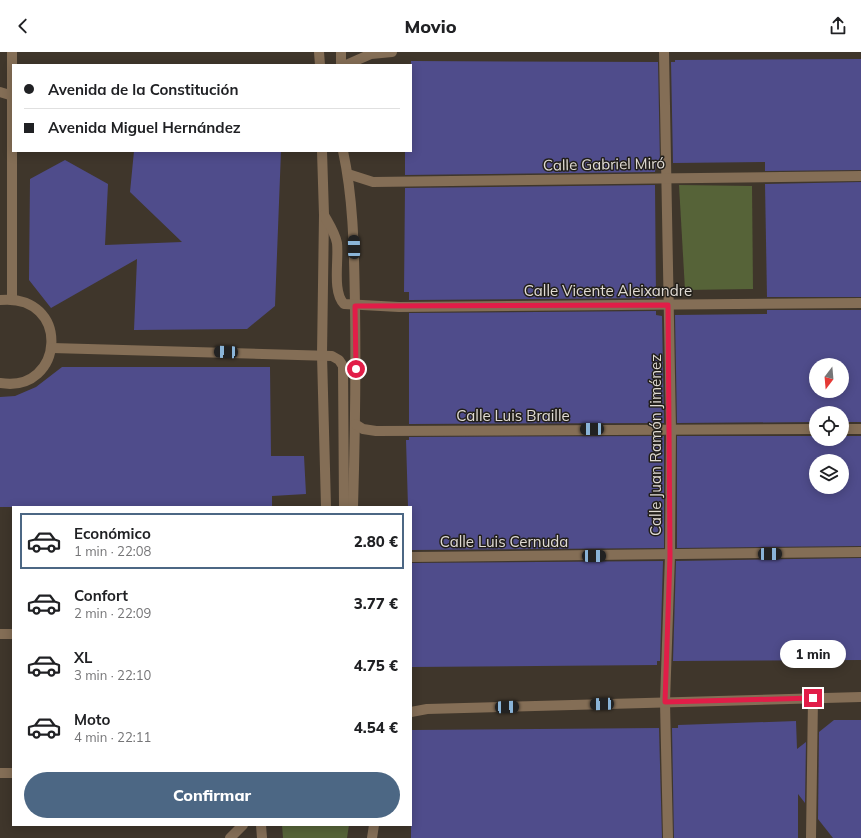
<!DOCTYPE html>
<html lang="es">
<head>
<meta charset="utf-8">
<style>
	:root { --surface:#fff; --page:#f2f2f2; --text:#202124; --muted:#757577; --line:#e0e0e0; --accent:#4c6784 }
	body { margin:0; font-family:Mulish,sans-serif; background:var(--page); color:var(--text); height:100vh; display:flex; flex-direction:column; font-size:15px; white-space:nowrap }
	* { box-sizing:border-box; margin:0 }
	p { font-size:13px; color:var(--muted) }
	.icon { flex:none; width:22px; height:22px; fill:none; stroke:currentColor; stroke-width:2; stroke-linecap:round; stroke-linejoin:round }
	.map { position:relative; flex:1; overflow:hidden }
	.side { position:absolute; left:12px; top:454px; width:400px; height:320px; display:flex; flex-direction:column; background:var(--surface); border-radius:0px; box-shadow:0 2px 10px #0003 }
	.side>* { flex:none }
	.guide { position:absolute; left:12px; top:12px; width:400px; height:88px; border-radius:0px; box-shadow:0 2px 10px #0003; display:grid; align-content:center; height:88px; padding:0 12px; background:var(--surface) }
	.needle { width:26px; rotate:196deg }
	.controls { position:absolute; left:809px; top:306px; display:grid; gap:8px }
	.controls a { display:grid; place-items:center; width:40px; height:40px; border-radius:50%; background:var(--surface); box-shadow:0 2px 10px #0003; font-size:20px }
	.end { position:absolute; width:18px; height:18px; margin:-9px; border:5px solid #e11d48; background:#fff; box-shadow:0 0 0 2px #fff }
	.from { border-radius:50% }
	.bubble { position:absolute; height:28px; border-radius:14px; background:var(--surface); box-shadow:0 2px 10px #0003; font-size:13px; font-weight:800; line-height:28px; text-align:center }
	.car { position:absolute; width:12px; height:24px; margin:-12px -6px; border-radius:5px; box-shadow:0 0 3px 1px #0007; background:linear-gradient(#222 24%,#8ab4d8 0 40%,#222 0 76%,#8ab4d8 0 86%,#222 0) }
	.guide b { display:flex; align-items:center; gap:14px; height:38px; font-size:15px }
	.guide b+b { border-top:1px solid var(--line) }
	.guide i { width:10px; height:10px; background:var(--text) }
	ul { padding:7px 0 0; list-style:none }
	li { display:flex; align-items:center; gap:12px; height:56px; margin:0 8px 6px; padding:0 4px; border:2px solid transparent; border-radius:0px }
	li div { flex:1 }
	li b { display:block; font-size:15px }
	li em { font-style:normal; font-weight:800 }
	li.current { border-color:var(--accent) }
	li>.icon { width:36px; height:36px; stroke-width:1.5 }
	.button { display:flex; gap:8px; margin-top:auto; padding:8px 12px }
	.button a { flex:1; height:46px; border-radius:24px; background:var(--accent); color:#fff; font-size:16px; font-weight:800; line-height:46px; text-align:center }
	header { display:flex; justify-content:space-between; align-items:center; height:52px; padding:0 12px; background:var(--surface); font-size:18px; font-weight:800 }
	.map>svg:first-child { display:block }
	.green { fill:#566338 }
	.building { fill:#4f4c8b; fill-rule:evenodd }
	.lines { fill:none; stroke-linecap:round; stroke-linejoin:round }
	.minor { stroke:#846e56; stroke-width:10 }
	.route { stroke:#e11d48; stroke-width:5 }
	.labels { text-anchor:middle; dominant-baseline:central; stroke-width:3; stroke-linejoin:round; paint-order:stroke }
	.street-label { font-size:15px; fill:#e0dbd4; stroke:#221f1a }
</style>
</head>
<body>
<header><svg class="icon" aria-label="back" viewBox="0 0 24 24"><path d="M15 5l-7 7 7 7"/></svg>Movio<svg class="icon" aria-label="share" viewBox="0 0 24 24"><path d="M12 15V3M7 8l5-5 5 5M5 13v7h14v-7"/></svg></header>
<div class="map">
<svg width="861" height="786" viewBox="0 0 861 786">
	<rect width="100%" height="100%" fill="#3f362b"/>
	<g class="green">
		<polygon points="679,133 752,134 753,237 685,238"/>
		<polygon points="282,773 349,773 347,786 283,786"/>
	</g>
	<g class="building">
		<polygon points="861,7 861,118 765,119 765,110 673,111 671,10 675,10 675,8"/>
		<polygon points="411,9 658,10 660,111 656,111 655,120 405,123 405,99 411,99"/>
		<polygon points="134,99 281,99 275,254 247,277 134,278 137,207 51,256 29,228 30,127 65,108 108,132 105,193 182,190 130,140"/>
		<polygon points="861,130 861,245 767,245 765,132"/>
		<polygon points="655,133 656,246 409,248 409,240 404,240 405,136"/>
		<path d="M767 258H861V370H842V361H816V370L677 371 675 263 767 262ZM816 313H842V339H816Z"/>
		<polygon points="656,259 656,263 662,264 664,371 409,372 409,261"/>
		<polygon points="62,315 270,315 271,404 304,404 306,442 272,444 272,455 0,455 0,345 15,344 36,335"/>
		<polygon points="664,384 664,496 411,498 411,455 408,455 406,388 409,388 409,385"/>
		<path d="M677 384H816V387H842V384H861V494L677 496ZM816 409H842V435H816Z"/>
		<polygon points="861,506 861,608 673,609 676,509"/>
		<polygon points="663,509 660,609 657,609 657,613 411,615 411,511"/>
		<polygon points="834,668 861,668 861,786 833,786 818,767 819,680"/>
		<polygon points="796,669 797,697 806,690 805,751 798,742 798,786 674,786 672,676 678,676 678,673"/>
		<polygon points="659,676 662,786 411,786 411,678"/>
	</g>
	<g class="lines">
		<g class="minor">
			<polyline points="319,0 320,13"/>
			<polyline points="664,0 671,377 670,503 665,650 668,786"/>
			<polyline points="341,13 341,0"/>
			<polyline points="346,13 371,2 392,0"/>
			<polyline points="0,40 13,44"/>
			<polyline points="322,99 324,163 322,303 326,455"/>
			<path d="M343 99C354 150 354 201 355 254 356 321 355 388 353 455"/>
			<polyline points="348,122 373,130 861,124"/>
			<path d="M324 163C329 172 335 181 337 191 339 208 332 240 344 252L399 255 861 251"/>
			<polyline points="12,247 12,0"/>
			<path d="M0 248C72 241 65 342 0 331"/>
			<polyline points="52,296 332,304 339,308 343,314 344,455"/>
			<polyline points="355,372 363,377 376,379 816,377"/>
			<polyline points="842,377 861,377"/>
			<polyline points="411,505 861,500"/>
			<polyline points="0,582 13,582"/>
			<polyline points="411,660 427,657 861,645"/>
			<polyline points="0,721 13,721"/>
			<polyline points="261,773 262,786"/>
			<polyline points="230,786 243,773"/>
			<polyline points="372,786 374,773"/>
			<polyline points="811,786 813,646"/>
		</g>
	</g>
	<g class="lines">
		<polyline class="route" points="356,317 355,254 668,253 670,504 665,650 813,646"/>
	</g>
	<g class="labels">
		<g class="street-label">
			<text transform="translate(604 112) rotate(-1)">Calle Gabriel Miró</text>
			<text x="608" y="238">Calle Vicente Aleixandre</text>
			<text x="513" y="363">Calle Luis Braille</text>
			<text transform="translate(655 393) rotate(-90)">Calle Juan Ramón Jiménez</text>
			<text x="504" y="489">Calle Luis Cernuda</text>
		</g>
	</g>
</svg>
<div class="controls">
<a><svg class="needle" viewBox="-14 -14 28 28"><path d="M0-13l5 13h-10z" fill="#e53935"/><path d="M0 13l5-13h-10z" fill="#757577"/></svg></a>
<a><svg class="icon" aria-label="locate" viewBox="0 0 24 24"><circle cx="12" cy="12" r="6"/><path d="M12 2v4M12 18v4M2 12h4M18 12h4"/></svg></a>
<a><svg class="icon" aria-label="layers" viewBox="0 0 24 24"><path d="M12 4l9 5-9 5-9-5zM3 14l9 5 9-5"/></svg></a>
</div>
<i class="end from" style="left:356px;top:317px"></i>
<i class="end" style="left:813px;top:646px"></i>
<div class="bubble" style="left:780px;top:588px;width:66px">1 min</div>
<i class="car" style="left:354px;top:195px;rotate:359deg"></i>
<i class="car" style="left:226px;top:300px;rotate:272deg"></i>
<i class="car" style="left:592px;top:377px;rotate:269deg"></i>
<i class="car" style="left:770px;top:502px;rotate:89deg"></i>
<i class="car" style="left:594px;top:504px;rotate:90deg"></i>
<i class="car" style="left:602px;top:652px;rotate:268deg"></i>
<i class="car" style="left:507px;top:655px;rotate:88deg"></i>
<div class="guide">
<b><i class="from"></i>Avenida de la Constitución</b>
<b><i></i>Avenida Miguel Hernández</b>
</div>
<section class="side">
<ul>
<li class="current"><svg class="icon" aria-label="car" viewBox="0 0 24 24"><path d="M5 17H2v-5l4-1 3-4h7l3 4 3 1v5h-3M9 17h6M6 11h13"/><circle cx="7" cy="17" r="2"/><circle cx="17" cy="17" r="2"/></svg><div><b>Económico</b><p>1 min · 22:08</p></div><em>2.80 €</em></li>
<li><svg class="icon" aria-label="car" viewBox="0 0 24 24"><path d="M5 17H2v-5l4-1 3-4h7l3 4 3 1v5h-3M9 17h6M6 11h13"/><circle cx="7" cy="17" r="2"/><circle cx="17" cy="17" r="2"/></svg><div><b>Confort</b><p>2 min · 22:09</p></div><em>3.77 €</em></li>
<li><svg class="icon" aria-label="car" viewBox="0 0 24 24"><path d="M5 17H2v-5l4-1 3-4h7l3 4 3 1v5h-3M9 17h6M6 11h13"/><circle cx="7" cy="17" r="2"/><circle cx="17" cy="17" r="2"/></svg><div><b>XL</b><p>3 min · 22:10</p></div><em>4.75 €</em></li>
<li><svg class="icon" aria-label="car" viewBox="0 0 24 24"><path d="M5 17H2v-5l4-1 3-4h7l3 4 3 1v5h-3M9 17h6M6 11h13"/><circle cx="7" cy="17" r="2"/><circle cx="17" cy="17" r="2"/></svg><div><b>Moto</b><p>4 min · 22:11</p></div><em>4.54 €</em></li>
</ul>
<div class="button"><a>Confirmar</a></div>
</section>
</div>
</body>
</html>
